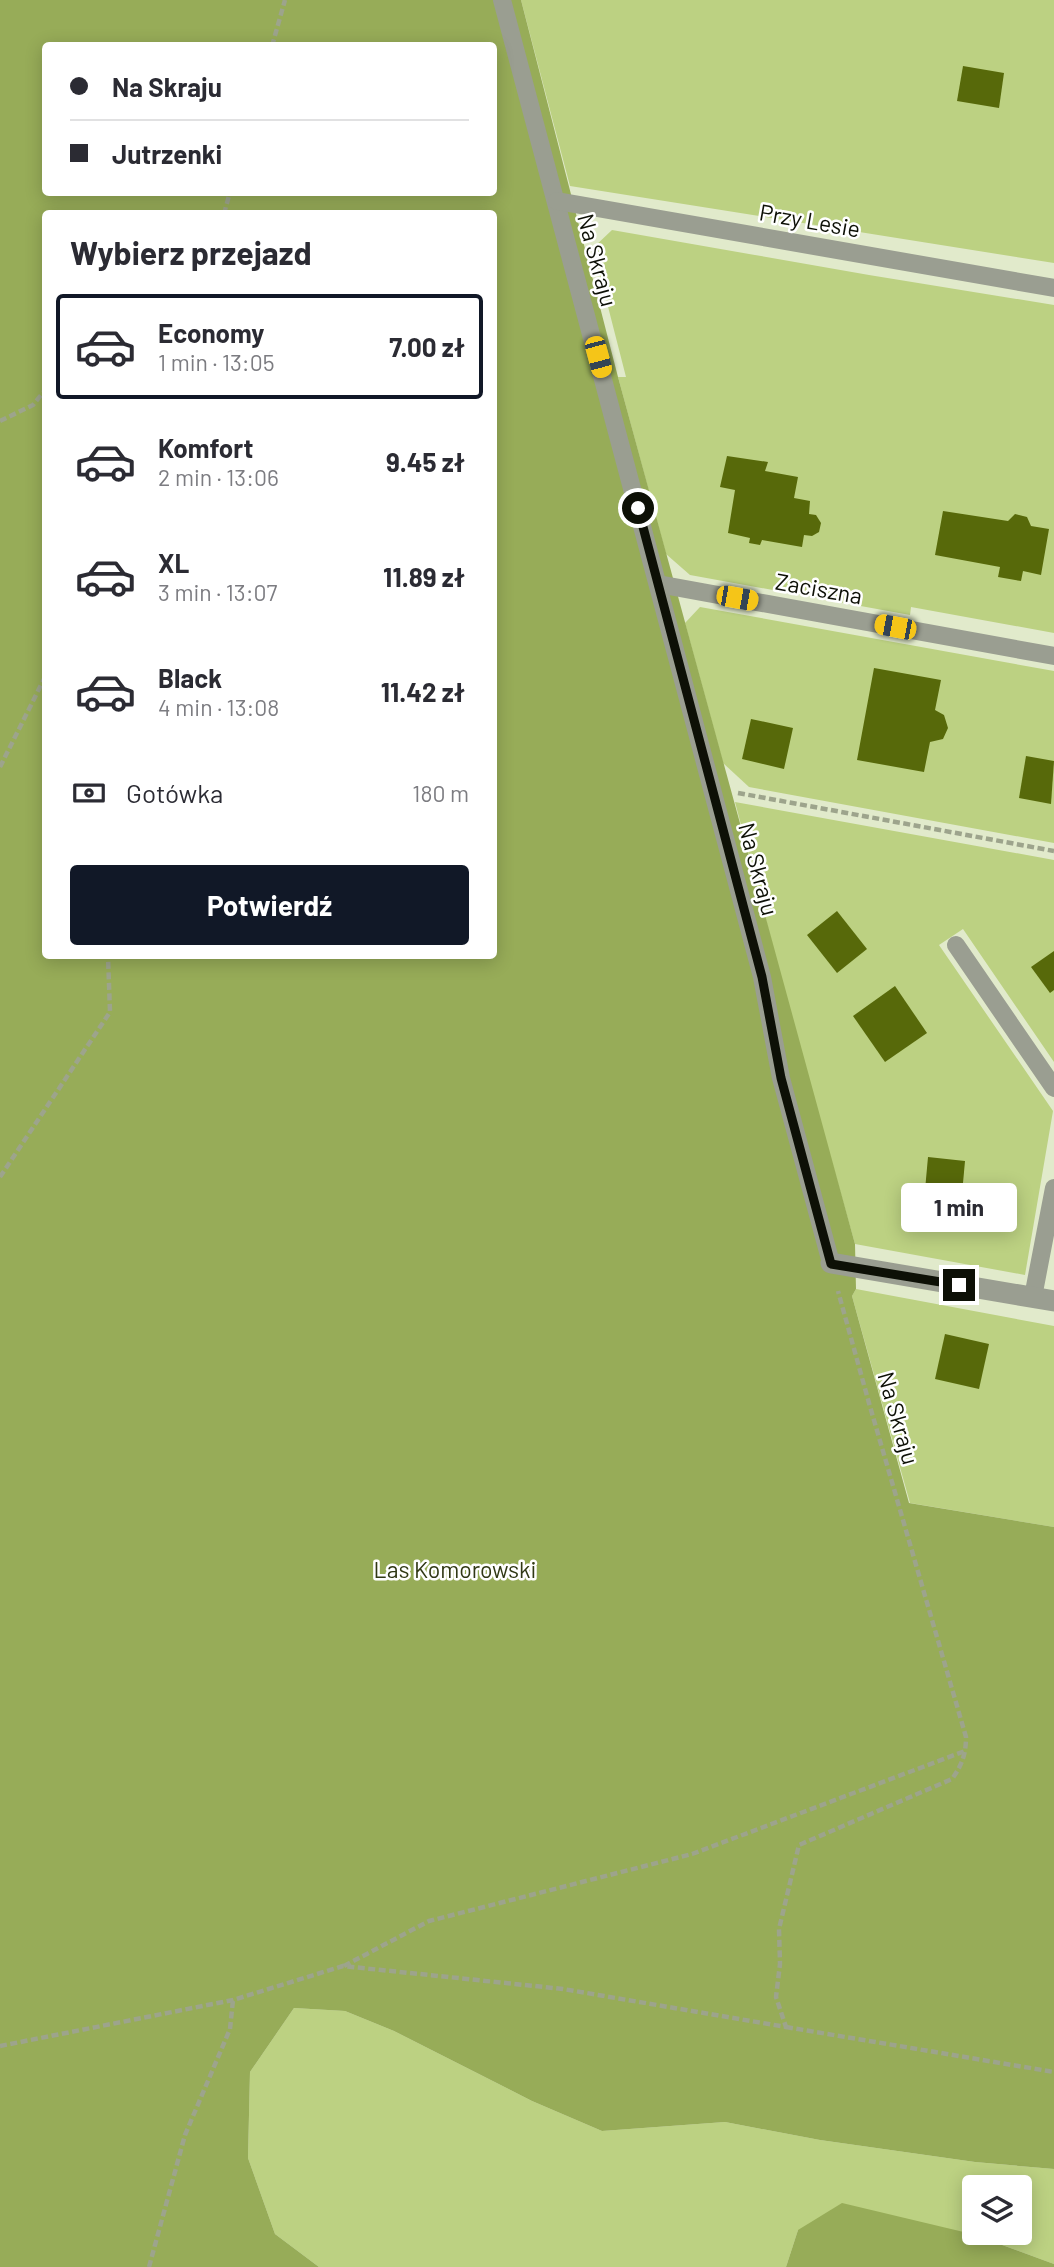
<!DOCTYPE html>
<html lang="pl">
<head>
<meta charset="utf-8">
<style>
	:root { --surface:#fff; --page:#f7f7f7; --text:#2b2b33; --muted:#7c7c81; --line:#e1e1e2; --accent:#111827 }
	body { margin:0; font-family:Barlow,sans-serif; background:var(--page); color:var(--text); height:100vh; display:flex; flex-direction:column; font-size:26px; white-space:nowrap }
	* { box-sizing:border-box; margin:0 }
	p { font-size:23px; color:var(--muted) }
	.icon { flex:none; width:38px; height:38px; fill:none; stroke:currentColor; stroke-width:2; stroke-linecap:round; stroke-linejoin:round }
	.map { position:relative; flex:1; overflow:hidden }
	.sheet { position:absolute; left:42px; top:210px; width:455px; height:749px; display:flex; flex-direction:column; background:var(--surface); border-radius:7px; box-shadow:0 4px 18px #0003 }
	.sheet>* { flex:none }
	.banner { position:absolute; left:42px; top:42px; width:455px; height:154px; border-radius:7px; box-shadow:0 4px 18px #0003; display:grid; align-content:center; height:154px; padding:0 28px; background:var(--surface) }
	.buttons { position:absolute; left:962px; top:2175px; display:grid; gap:14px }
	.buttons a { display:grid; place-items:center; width:70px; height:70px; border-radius:7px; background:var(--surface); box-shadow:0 4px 18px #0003; font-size:35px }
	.end { position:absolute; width:32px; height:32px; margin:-16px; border:9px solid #0d1006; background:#fff; box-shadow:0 0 0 4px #fff }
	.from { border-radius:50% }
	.bubble { position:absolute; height:49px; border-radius:7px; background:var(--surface); box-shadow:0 4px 18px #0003; font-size:23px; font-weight:700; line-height:49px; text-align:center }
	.car { position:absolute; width:21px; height:42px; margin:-21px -10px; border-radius:9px; box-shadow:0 0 5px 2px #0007; background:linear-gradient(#f5c518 24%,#345 0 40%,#f5c518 0 76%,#345 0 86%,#f5c518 0) }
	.banner b { display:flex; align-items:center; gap:24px; height:66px; font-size:26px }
	.banner b+b { border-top:2px solid var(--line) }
	.banner i { width:18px; height:18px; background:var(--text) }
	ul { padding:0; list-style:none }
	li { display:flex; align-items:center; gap:21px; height:105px; margin:0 14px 10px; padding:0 14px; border:4px solid transparent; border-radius:7px }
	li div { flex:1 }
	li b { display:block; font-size:26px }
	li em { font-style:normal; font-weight:700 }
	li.on { border-color:var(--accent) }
	li>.icon { width:63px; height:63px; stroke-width:1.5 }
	h2 { padding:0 28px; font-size:32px; line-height:84px }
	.pay { display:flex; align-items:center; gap:18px; height:77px; padding:0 28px; font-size:26px }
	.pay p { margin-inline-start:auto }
	.button { display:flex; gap:14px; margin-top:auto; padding:14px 28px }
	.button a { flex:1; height:80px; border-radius:7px; background:var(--accent); color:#fff; font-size:28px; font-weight:700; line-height:80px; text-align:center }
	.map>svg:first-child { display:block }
	.green { fill:#bcd182; fill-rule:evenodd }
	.forest { fill:#97ac58; fill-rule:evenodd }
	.building { fill:#57690a }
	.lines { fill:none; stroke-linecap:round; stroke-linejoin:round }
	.path { stroke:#9da48c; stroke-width:4.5; stroke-dasharray:7 3.5; stroke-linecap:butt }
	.service { stroke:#9a9e91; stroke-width:18 }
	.minor { stroke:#9a9e91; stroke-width:21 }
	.route { stroke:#0d1006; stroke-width:9 }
	.labels { text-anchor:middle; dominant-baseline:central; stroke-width:5; stroke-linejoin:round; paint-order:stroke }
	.street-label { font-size:23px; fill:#0d1006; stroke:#fff }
	.park-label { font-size:23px; fill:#303814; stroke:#fff }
</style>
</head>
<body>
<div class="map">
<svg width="1054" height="2267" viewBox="0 0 1054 2267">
	<rect width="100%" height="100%" fill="#e1eacb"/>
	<g class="green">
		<polygon points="521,0 1054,0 1054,263 570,186"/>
		<polygon points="612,230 869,275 1054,305 1054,633 911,607 910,615 690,575 666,554 618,377 626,377 593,248"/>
		<polygon points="700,607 1054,671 1054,843 749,787 723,763 685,623"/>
		<polygon points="735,802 1054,860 1054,1062 963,929 939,945 1053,1111 1025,1275 855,1244 797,1038"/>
		<polygon points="856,1289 1054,1326 1054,1527 910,1503 852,1296"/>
		<path d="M294 2008 345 2011 394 2031 532 2101 602 2131 725 2122 820 2140 975 2162 1054 2169V2264L972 2234 798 2230 786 2267H319L275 2234 248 2158 250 2072ZM975 2188H1020V2233H975Z"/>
	</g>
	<g class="forest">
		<path d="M0 0H521L618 377 855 1244 856 1289 852 1296 909 1503 1054 1527V2169L975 2162 820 2140 725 2122 602 2131 532 2101 394 2031 345 2011 294 2008 250 2072 248 2158 275 2234 319 2267H0ZM46 46H494V192H46ZM46 214H494V956H46Z"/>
		<polygon points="842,2203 972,2234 1054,2264 1054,2267 786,2267 798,2230"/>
	</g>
	<g class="building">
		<polygon points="963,66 1004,73 999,108 957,101"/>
		<polygon points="727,456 768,462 765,471 798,477 794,498 810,501 809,514 816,515 821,523 819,532 812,536 804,535 802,547 762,540 760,545 749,543 750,538 728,533 735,490 720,487"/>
		<polygon points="943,511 1008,521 1015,514 1027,517 1031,526 1049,529 1041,575 1023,571 1021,581 998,577 1000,567 935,555"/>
		<polygon points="874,668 941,680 935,710 944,715 948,728 943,739 930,742 924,772 857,760"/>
		<polygon points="751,719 793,728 784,769 742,759"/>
		<polygon points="1026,756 1054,761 1051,804 1019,798"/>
		<polygon points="837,911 867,949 837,973 807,935"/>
		<polygon points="1054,951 1054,990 1050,993 1031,967"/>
		<polygon points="895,986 927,1033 885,1062 853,1016"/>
		<polygon points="928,1157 965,1161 961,1205 924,1201"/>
		<polygon points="945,1334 989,1344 979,1389 935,1379"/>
	</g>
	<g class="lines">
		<g class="path">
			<polyline points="272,46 285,0"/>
			<polyline points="224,214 230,192"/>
			<polyline points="0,421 33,405 46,389"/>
			<polyline points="0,767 46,675"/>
			<polyline points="738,793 1054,851"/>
			<polyline points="0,1177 110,1012 108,956"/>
			<polyline points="344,1966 429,1921 692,1854 965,1751"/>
			<polyline points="786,2027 1054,2072"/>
			<path d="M0 2046 233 2000 343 1966 563 1989 786 2027 776 1997 780 1964 779 1929 799 1845 952 1779C962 1765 966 1754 966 1737L869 1403 838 1291"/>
			<polyline points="149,2267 185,2135 230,2029 233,2000"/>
		</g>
		<g class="service">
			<polyline points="502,0 762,977 781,1078 831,1263"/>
			<polyline points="557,201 1054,288"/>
			<polyline points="658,584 1054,656"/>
			<polyline points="956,945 1054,1088"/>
			<polyline points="1033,1297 1054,1188"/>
		</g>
		<polyline class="minor" points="831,1263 1054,1301"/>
	</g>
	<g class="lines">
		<polyline class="route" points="638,508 762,977 781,1078 831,1264 959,1285"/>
	</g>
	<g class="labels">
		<g class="street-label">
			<text transform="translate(810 220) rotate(10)">Przy Lesie</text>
			<text transform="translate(598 260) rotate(75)">Na Skraju</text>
			<text transform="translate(819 588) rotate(10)">Zaciszna</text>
			<text transform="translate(759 869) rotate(75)">Na Skraju</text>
			<text transform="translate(899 1418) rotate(74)">Na Skraju</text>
		</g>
		<g class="park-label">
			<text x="455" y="1569">Las Komorowski</text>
		</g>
	</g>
</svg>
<div class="buttons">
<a><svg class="icon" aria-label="layers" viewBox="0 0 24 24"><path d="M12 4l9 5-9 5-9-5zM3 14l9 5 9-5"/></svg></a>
</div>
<i class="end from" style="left:638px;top:508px"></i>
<i class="end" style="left:959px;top:1285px"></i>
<div class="bubble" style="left:901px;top:1183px;width:116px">1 min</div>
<i class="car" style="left:598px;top:357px;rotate:165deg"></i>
<i class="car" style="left:737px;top:598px;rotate:100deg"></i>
<i class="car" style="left:895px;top:627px;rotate:281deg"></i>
<div class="banner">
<b><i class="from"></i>Na Skraju</b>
<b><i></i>Jutrzenki</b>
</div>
<section class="sheet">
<h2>Wybierz przejazd</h2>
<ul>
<li class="on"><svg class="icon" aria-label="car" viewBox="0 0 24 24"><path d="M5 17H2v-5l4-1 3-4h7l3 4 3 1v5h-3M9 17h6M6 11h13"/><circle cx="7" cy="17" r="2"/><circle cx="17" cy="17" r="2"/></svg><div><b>Economy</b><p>1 min · 13:05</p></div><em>7.00 zł</em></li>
<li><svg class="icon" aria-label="car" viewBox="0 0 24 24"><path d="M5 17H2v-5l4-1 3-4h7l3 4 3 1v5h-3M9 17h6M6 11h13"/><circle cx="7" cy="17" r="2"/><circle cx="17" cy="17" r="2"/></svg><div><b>Komfort</b><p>2 min · 13:06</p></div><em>9.45 zł</em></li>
<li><svg class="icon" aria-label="car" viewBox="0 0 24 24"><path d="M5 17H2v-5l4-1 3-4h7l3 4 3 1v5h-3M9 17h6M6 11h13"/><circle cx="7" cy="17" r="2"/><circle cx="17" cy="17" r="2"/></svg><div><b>XL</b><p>3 min · 13:07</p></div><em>11.89 zł</em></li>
<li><svg class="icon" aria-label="car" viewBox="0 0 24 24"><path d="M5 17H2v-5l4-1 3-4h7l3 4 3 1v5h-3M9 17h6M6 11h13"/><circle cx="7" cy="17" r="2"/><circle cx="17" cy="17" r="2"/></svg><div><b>Black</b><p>4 min · 13:08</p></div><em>11.42 zł</em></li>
</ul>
<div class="pay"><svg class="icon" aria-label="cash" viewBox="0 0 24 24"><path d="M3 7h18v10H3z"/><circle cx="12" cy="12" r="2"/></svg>Gotówka<p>180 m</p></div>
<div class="button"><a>Potwierdź</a></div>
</section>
</div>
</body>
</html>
